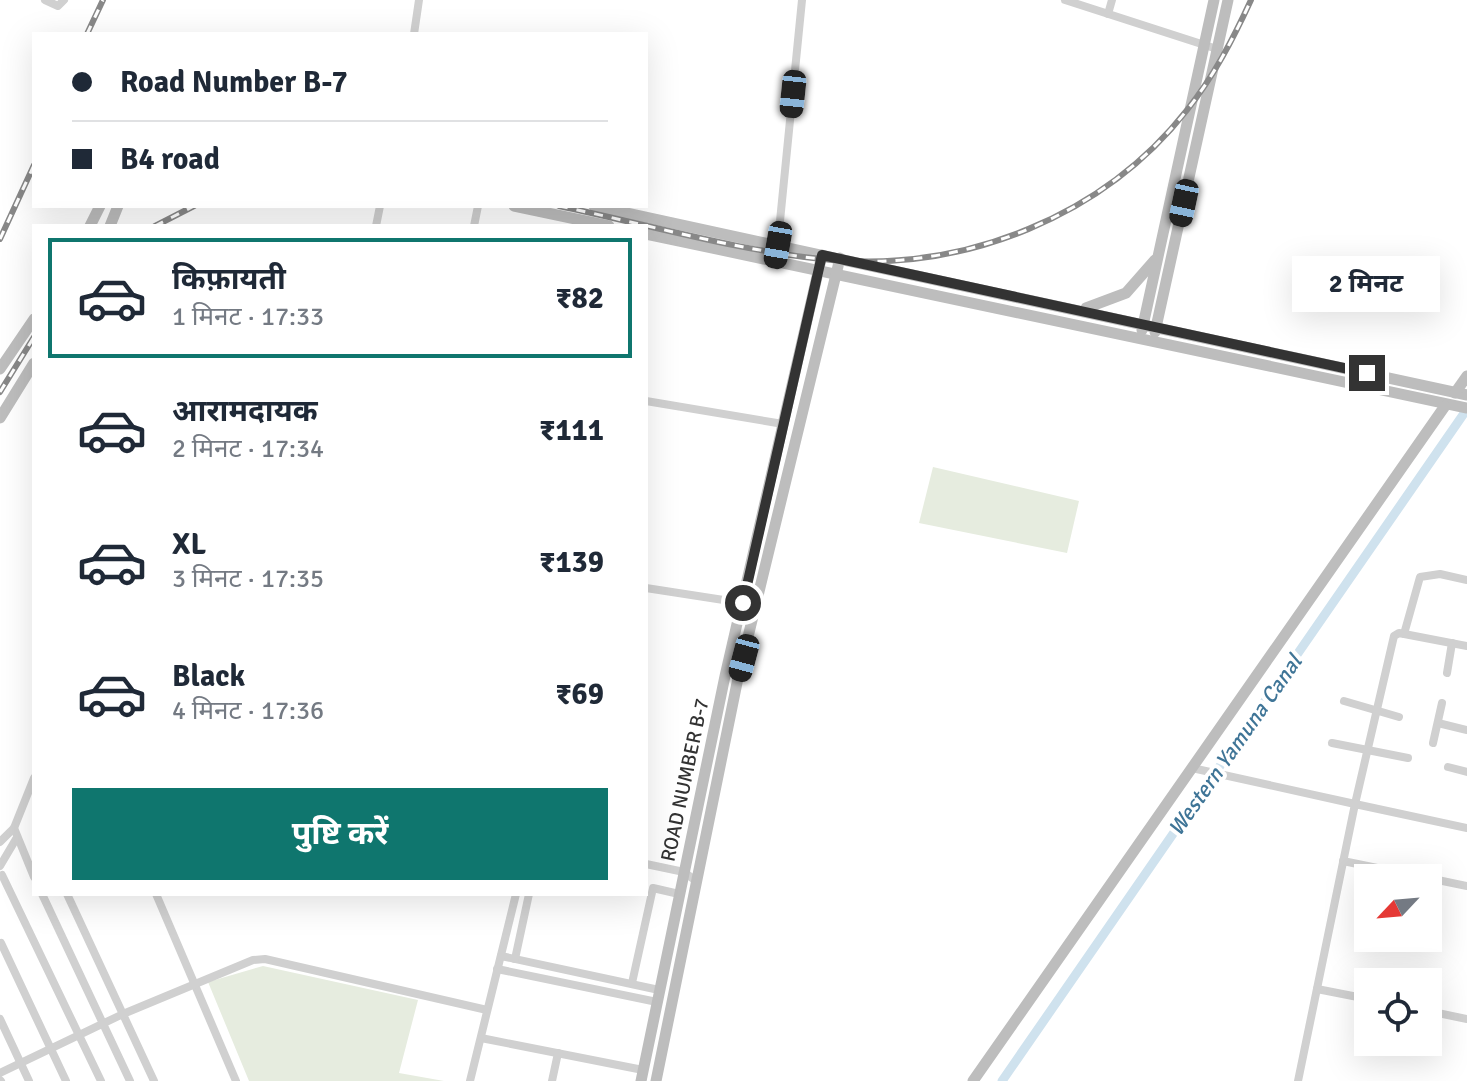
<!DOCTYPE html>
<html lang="hi">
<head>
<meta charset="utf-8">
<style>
	:root { --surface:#fff; --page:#f2f2f3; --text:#1f2937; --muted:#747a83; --line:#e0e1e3; --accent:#0f766e }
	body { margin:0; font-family:Signika,"Noto Sans Devanagari",sans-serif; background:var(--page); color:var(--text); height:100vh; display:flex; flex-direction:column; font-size:30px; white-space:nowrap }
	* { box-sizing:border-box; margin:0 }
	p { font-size:26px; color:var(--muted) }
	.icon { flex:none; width:44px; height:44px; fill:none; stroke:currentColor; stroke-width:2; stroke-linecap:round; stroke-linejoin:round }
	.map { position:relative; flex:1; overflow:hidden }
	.details { position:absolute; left:32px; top:224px; width:616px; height:672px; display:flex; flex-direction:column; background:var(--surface); border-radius:0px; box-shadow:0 8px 32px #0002 }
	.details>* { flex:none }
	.banner { position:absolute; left:32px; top:32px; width:616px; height:176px; border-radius:0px; box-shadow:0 8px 32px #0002; display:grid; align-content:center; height:176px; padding:0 40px; background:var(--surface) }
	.needle { width:52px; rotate:244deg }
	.fabs { position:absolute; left:1354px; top:864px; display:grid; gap:16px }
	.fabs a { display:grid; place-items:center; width:88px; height:88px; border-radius:0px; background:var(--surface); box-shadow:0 8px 32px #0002; font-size:40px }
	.end { position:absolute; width:36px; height:36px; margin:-18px; border:10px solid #333; background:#fff; box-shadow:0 0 0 4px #fff }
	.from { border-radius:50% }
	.bubble { position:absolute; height:56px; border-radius:0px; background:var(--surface); box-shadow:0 8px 32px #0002; font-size:26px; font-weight:700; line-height:56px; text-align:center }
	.car { position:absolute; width:24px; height:48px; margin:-24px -12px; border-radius:10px; box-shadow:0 0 6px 2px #0007; background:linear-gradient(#222 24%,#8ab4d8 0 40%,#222 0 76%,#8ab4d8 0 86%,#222 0) }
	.banner b { display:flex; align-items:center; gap:28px; height:76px; font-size:30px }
	.banner b+b { border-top:2px solid var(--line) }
	.banner i { width:20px; height:20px; background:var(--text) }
	ul { padding:14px 0 0; list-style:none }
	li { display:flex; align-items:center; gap:24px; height:120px; margin:0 16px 12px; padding:0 24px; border:4px solid transparent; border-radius:0px }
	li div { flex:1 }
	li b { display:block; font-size:30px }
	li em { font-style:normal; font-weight:700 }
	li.active { border-color:var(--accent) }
	li>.icon { width:72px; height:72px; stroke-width:1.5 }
	.cta { display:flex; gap:16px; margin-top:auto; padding:16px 40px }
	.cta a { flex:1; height:92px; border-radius:0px; background:var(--accent); color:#fff; font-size:32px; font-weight:700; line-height:92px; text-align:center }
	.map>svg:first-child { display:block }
	.green { fill:#e6ecdf }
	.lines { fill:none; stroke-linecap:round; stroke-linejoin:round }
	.canal { stroke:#cfe2ee; stroke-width:9 }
	.street { stroke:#d0d0d0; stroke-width:8 }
	.secondary { stroke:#bdbdbd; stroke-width:11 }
	.rail-casing { stroke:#888; stroke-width:6 }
	.rail { stroke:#fff; stroke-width:3; stroke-dasharray:9; stroke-linecap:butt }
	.route { stroke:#333; stroke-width:10 }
	.labels { text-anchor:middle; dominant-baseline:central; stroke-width:8; stroke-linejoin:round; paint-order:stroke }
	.street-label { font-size:20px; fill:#333; stroke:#fff }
	.water-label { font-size:22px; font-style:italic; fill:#3f7597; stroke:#fff }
</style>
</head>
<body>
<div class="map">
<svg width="1467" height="1081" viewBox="0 0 1467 1081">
	<rect width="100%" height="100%" fill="#fff"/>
	<g class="green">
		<polygon points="933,467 1079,501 1067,553 919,523"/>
		<polygon points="263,966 418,1000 399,1073 444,1081 249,1081 208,982"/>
	</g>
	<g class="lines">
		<polyline class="canal" points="1002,1081 1467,409"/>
		<g class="street">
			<polyline points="45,0 58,6 64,0"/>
			<polyline points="1065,0 1217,49"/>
			<polyline points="1108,14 1112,0"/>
			<polyline points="414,34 419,0"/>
			<polyline points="376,226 380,206"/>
			<polyline points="474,226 478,206"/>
			<polyline points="776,261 802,0"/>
			<polyline points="646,401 783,424"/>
			<polyline points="646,588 743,603"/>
			<polyline points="1404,634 1420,577 1440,574 1467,580"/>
			<polyline points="1447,673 1452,643"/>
			<polyline points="1344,701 1399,717"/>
			<polyline points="1438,723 1467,730"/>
			<polyline points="1332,743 1408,758"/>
			<polyline points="1433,743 1442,703"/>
			<polyline points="1448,767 1467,772"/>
			<polyline points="1192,768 1355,804 1394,636 1399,633 1467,646"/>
			<polyline points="34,778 14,828 34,877"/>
			<polyline points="0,842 14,828"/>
			<polyline points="1343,861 1426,878"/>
			<polyline points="646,864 684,872 696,881"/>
			<polyline points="0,866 16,839"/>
			<polyline points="2,875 101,1081"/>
			<polyline points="1428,878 1467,886"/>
			<polyline points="42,894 130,1081"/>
			<polyline points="67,894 154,1081"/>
			<polyline points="156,894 236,1081"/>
			<polyline points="1,943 66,1081"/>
			<polyline points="501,956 659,990"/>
			<polyline points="515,959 529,894"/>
			<polyline points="497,969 657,1002"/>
			<polyline points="632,983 653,888 679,894"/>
			<polyline points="1317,989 1368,999"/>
			<polyline points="1428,1011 1467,1019"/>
			<polyline points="0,1019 29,1081"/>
			<polyline points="481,1038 643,1070"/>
			<polyline points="0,1073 123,1014 253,960 265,959 487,1010"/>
			<polyline points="0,1080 1,1081"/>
			<polyline points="470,1081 516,894"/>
			<polyline points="552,1081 558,1053"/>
			<polyline points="1298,1081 1355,804 1467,828"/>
		</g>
		<g class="secondary">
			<polyline points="514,206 609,226"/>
			<polyline points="594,206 1467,395"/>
			<polyline points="90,226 100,206"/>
			<polyline points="110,226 118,206"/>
			<polyline points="646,234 1467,408"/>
			<polyline points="1086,308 1126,293 1155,260"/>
			<polyline points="1142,330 1214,0"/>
			<polyline points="1155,332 1228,0"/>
			<polyline points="0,369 34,319"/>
			<polyline points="1455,393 1467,376"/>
			<polyline points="0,418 34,363"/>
			<polyline points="641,1081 725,676 822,255"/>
			<polyline points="656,1081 738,678 840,258"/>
			<polyline points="973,1081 1445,406"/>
		</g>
		<defs>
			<g id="rail">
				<polyline points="87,34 103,0"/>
				<path d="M559 206C646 224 746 253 833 260 966 271 1104 216 1187 110 1214 76 1233 39 1251 0"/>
				<polyline points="155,226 194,206"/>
				<polyline points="0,239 34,165"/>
				<polyline points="0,392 34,337"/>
			</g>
		</defs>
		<use href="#rail" class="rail-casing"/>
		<use href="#rail" class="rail"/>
	</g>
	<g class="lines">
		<polyline class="route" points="743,603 822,255 1367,373"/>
	</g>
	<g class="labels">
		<g class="street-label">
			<text transform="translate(685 780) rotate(-78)">ROAD NUMBER B-7</text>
		</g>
		<g class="water-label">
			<text transform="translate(1235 745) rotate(-55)">Western Yamuna Canal</text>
		</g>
	</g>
</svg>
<div class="fabs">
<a><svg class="needle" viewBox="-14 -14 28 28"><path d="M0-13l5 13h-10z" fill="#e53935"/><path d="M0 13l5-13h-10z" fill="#747a83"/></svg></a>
<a><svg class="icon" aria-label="locate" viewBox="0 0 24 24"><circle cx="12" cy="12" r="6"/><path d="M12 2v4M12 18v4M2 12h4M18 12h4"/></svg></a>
</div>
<i class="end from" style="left:743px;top:603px"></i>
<i class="end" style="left:1367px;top:373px"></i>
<div class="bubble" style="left:1292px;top:256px;width:148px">2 मिनट</div>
<i class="car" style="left:793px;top:94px;rotate:186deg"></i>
<i class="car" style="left:1184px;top:203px;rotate:192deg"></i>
<i class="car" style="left:778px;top:245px;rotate:190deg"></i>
<i class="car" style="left:744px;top:658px;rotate:195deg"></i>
<div class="banner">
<b><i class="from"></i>Road Number B-7</b>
<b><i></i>B4 road</b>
</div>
<section class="details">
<ul>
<li class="active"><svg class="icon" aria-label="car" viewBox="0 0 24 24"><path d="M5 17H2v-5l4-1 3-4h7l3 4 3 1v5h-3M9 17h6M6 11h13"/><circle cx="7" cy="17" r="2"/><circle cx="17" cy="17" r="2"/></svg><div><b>किफ़ायती</b><p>1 मिनट · 17:33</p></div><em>₹82</em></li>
<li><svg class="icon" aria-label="car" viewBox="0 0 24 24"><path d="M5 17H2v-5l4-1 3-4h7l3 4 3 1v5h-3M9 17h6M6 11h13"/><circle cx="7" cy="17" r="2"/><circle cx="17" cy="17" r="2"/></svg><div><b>आरामदायक</b><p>2 मिनट · 17:34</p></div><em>₹111</em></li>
<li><svg class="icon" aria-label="car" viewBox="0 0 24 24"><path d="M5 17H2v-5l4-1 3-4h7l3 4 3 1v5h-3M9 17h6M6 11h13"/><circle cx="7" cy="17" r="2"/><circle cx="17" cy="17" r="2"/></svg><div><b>XL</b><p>3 मिनट · 17:35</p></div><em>₹139</em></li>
<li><svg class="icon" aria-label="car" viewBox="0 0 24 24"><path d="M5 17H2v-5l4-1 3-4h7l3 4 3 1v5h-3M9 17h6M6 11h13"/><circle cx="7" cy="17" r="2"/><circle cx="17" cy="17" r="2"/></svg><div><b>Black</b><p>4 मिनट · 17:36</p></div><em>₹69</em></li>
</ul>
<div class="cta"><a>पुष्टि करें</a></div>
</section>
</div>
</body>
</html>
